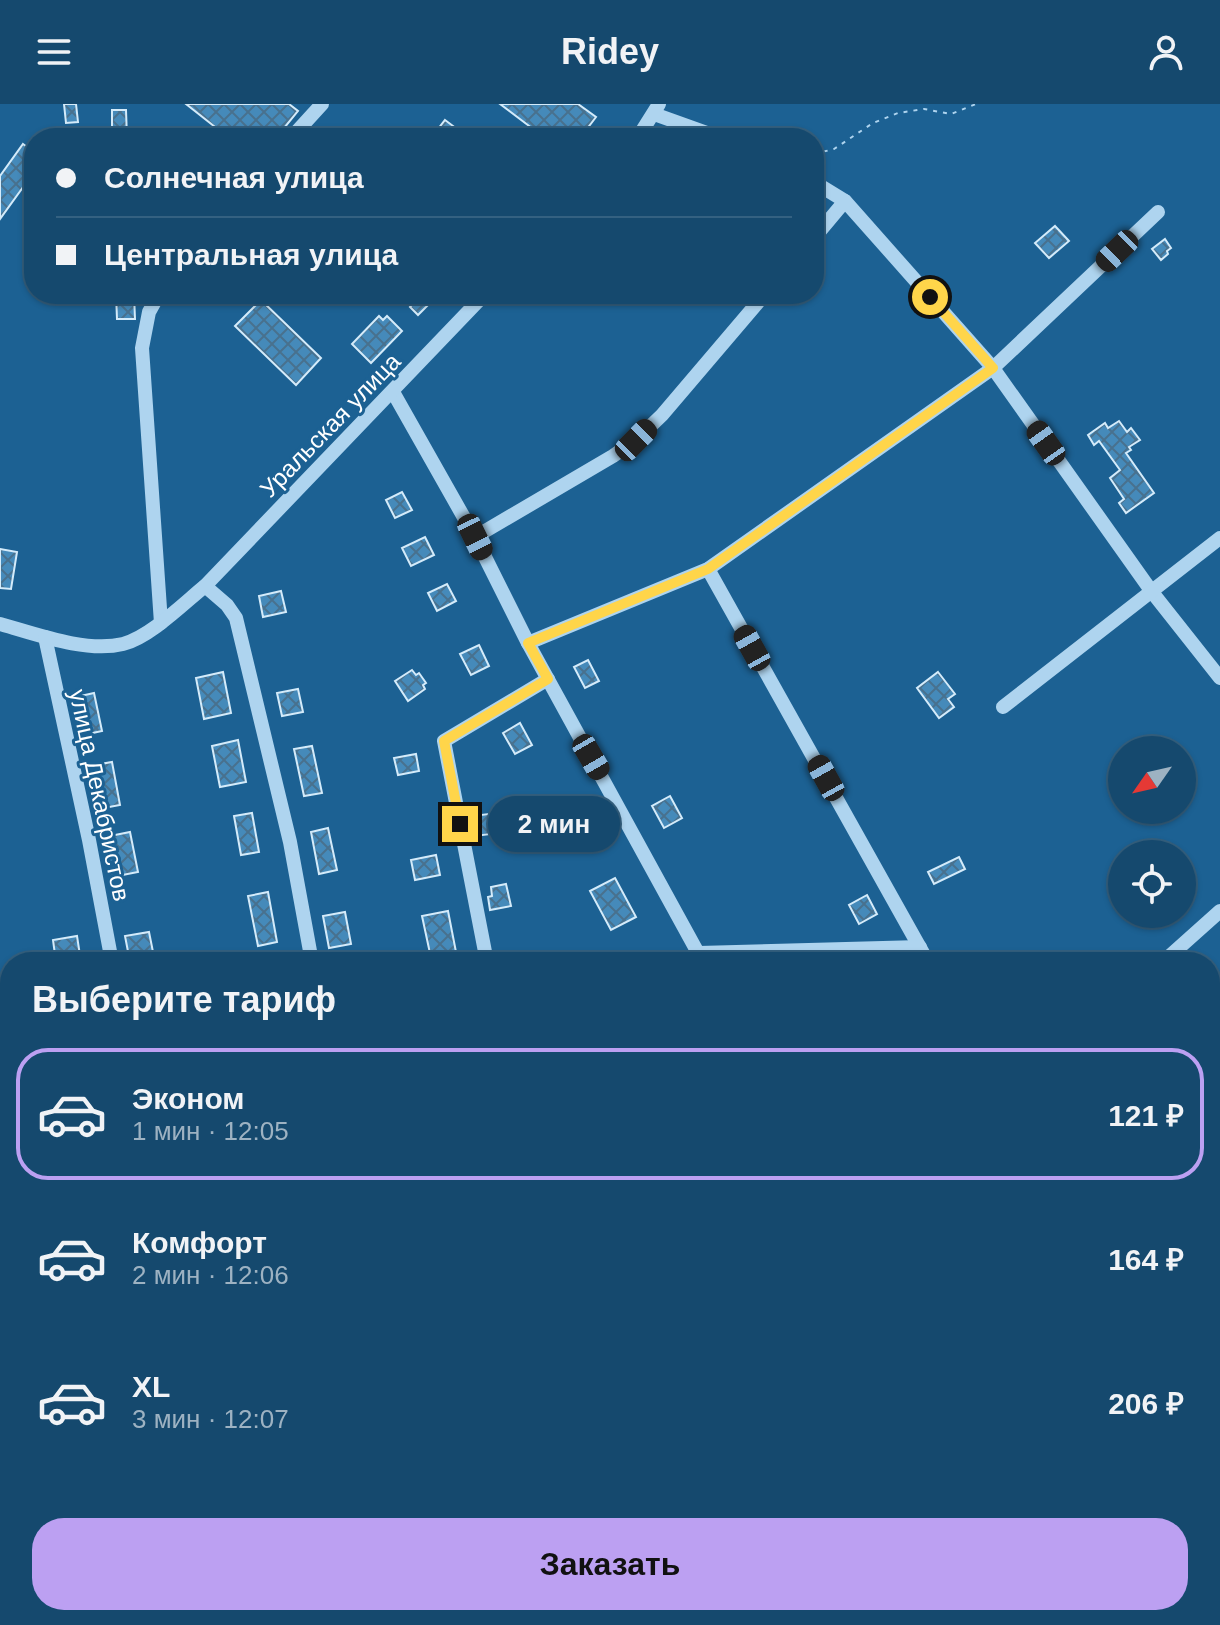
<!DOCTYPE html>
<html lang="ru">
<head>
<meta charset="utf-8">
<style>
	:root { --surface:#15496e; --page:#225376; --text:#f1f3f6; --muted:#9db2c2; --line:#346181; --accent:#bca0f2 }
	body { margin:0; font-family:Arial,sans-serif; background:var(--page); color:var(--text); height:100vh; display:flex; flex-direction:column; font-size:30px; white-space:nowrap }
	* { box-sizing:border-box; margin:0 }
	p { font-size:26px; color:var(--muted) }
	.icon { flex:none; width:44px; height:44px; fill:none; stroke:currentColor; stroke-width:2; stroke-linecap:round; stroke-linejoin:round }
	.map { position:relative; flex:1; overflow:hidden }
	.panel { position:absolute; left:0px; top:848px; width:1220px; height:674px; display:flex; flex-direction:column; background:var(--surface); border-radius:32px 32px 0 0; box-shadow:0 2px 6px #0004,0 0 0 2px var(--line) }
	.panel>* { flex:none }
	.banner { position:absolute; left:24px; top:24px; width:800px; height:176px; border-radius:32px; box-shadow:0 2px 6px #0004,0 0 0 2px var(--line); display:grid; align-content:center; height:176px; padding:0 32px; background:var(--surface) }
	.needle { width:52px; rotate:236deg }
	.controls { position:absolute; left:1108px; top:632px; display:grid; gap:16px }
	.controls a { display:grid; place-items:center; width:88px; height:88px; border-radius:50%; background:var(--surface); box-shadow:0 2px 6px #0004,0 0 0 2px var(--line); font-size:40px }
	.end { position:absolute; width:36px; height:36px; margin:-18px; border:10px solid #ffd54a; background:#111; box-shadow:0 0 0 4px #111 }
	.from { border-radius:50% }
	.bubble { position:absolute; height:56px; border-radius:28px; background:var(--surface); box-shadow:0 2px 6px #0004,0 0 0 2px var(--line); font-size:26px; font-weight:700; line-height:56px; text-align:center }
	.car { position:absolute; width:24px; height:48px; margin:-24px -12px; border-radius:10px; box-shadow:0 0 6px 2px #0007; background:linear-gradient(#222 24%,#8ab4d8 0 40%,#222 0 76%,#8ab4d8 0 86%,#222 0) }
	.banner b { display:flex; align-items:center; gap:28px; height:76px; font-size:30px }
	.banner b+b { border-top:2px solid var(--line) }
	.banner i { width:20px; height:20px; background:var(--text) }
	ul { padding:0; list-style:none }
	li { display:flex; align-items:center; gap:24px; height:132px; margin:0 16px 12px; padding:0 16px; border:4px solid transparent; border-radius:32px }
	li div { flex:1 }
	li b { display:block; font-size:30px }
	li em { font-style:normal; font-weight:700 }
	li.on { border-color:var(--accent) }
	li>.icon { width:72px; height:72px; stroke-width:1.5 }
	h2 { padding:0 32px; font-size:36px; line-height:96px }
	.action { display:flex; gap:16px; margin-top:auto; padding:16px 32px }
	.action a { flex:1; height:92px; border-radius:32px; background:var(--accent); color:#111; font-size:32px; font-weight:700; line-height:92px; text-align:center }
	header { display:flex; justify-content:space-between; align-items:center; height:104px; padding:0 32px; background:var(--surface); font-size:36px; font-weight:700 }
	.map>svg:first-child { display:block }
	.building { fill:url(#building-cross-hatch); stroke:#d4ebfa; stroke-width:2 }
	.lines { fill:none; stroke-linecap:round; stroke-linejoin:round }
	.path { stroke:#aed4ef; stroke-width:2; stroke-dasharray:4 6; stroke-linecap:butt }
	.minor { stroke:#aed4ef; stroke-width:14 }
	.route { stroke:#ffd54a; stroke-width:10 }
	.labels { text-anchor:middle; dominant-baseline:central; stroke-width:6; stroke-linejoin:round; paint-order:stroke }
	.street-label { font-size:24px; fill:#fff; stroke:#1c6193 }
</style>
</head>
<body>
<header><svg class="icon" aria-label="menu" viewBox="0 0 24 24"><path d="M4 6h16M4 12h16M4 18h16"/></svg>Ridey<svg class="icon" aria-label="person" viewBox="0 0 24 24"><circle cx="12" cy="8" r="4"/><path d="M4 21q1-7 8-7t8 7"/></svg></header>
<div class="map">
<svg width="1220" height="1521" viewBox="0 0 1220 1521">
	<defs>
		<pattern id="building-cross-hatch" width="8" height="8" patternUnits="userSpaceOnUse" patternTransform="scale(2)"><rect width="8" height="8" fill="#458aba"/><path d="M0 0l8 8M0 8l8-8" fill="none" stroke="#48718e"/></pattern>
	</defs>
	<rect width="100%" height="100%" fill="#1c6193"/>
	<g class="building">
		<polygon points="64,0 76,0 78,18 66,19"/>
		<polygon points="186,0 289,0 298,7 276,34 229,34"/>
		<polygon points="500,0 578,0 596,13 580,34 545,34"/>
		<polygon points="112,6 126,6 127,34 112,34"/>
		<polygon points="445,16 469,34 431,34"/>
		<polygon points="23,40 34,48 34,68 0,115 0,72"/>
		<polygon points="1055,122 1069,137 1049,154 1035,139"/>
		<polygon points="1165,135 1171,144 1167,147 1168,150 1161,156 1152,145"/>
		<polygon points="116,190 134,190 135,215 117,215"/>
		<polygon points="418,194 427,202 418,211 410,203"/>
		<polygon points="261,196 321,254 296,281 235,222"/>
		<polygon points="379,212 383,216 387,212 402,227 371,259 352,240"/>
		<polygon points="1119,317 1127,328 1131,324 1140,336 1129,343 1131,346 1126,349 1154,389 1126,409 1119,399 1124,395 1110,374 1120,366 1099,337 1094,341 1088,331 1105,319 1108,324"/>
		<polygon points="402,388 412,406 395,414 386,396"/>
		<polygon points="425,433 434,451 411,462 402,444"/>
		<polygon points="0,445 17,448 11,485 0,484"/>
		<polygon points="447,480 456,497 437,507 428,489"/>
		<polygon points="281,487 286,508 263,513 259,492"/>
		<polygon points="479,541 489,562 471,571 460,550"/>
		<polygon points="588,556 599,577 585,584 574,563"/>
		<polygon points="412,566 416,571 419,569 426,579 423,581 425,585 408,597 395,577"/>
		<polygon points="223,568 231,609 204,615 196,574"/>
		<polygon points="938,568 955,590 948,595 954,603 939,614 917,584"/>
		<polygon points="298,585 303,608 282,612 277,589"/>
		<polygon points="94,589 102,627 83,631 76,593"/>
		<polygon points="520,619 532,641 515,650 503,629"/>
		<polygon points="238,636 246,678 220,683 212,642"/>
		<polygon points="312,642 322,689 304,692 294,645"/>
		<polygon points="416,650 419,667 398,671 394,654"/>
		<polygon points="112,658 120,701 98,705 89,662"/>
		<polygon points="670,692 682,714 664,724 652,702"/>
		<polygon points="252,709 259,748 241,751 234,712"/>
		<polygon points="497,709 499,729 475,732 472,712"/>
		<polygon points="328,724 337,766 319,770 311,728"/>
		<polygon points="130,728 138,768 112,773 105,733"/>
		<polygon points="436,751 440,771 415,776 411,756"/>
		<polygon points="959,753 965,765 934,780 928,768"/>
		<polygon points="615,774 636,813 611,826 590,787"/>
		<polygon points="506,780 511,802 490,806 488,793 492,792 491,783"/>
		<polygon points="268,788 277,838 258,842 248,792"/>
		<polygon points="867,791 877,810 859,820 849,801"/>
		<polygon points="448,807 456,848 431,854 422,812"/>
		<polygon points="345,808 351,840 329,844 323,812"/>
		<polygon points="149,828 155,858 130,858 125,832"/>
		<polygon points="77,832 81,858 56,858 53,836"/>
		<polygon points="10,1417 10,1434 0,1436 0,1419"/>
	</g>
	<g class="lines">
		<polyline class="path" points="814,50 834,45 873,19 898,9 924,5 951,10 976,0"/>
		<g class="minor">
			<polyline points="654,10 721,34"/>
			<polyline points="291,34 322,0"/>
			<polyline points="634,34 642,27 659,0"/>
			<polyline points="814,78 845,97 993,264 1152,488 1220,574"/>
			<polyline points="814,134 845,97"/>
			<polyline points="159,190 149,208 142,244 161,519"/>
			<polyline points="393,288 475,433 528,539 703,858"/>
			<polyline points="475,433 613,352 636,336 662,311 765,190"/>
			<polyline points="708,465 928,858"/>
			<polyline points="205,482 227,501 236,514 290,738 312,858"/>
			<path d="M0 520C36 530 86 549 123 540 150 533 183 500 205 482L485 190"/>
			<polyline points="45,533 89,736 112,858"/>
			<polyline points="528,539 708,465 993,264 1158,108"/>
			<polyline points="1003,603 1220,434"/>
			<polyline points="699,849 920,843"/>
			<polyline points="487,858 444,637 548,575"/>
			<polyline points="1163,858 1220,807"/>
			<polyline points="1210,1304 1220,1316"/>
			<polyline points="0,1407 10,1404"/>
			<polyline points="231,1512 232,1521"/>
			<polyline points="482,1512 485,1521"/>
			<polyline points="700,1512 703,1521"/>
			<polyline points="900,1512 910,1521"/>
			<polyline points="1168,1512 1187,1521"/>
			<polyline points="1151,1521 1159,1512"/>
		</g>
	</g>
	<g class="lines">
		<polyline class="route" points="460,720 444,637 548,575 528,539 708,465 993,264 930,193"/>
	</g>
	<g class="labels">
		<g class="street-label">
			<text transform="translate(330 321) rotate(-46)">Уральская улица</text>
			<text transform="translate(100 691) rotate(78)">улица Декабристов</text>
		</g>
	</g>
</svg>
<div class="controls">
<a><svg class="needle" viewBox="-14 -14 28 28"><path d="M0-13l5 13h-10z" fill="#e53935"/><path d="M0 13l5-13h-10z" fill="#9db2c2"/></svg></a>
<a><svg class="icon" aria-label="locate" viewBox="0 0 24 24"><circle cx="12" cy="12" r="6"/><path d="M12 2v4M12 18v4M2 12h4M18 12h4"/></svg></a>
</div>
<i class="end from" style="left:930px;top:193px"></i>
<i class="end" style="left:460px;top:720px"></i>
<div class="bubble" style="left:488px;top:692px;width:132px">2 мин</div>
<i class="car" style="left:1117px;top:147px;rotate:226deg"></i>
<i class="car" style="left:636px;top:336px;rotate:45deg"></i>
<i class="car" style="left:1046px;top:339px;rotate:325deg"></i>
<i class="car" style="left:475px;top:433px;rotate:154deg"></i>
<i class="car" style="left:752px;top:544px;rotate:331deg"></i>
<i class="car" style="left:591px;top:653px;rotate:150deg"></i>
<i class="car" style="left:826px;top:674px;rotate:331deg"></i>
<div class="banner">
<b><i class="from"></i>Солнечная улица</b>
<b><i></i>Центральная улица</b>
</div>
<section class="panel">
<h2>Выберите тариф</h2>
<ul>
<li class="on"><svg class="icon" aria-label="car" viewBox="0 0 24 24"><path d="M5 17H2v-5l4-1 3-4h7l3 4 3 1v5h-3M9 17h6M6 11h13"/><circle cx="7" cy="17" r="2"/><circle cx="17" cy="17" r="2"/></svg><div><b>Эконом</b><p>1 мин · 12:05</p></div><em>121 ₽</em></li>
<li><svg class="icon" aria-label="car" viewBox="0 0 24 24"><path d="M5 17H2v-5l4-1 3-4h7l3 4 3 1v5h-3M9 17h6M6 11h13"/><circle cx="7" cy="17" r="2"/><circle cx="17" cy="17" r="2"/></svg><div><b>Комфорт</b><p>2 мин · 12:06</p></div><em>164 ₽</em></li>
<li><svg class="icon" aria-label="car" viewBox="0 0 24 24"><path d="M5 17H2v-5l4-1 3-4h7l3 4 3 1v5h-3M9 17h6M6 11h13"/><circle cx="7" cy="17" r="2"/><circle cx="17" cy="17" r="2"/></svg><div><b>XL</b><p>3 мин · 12:07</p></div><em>206 ₽</em></li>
</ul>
<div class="action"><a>Заказать</a></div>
</section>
</div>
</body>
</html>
